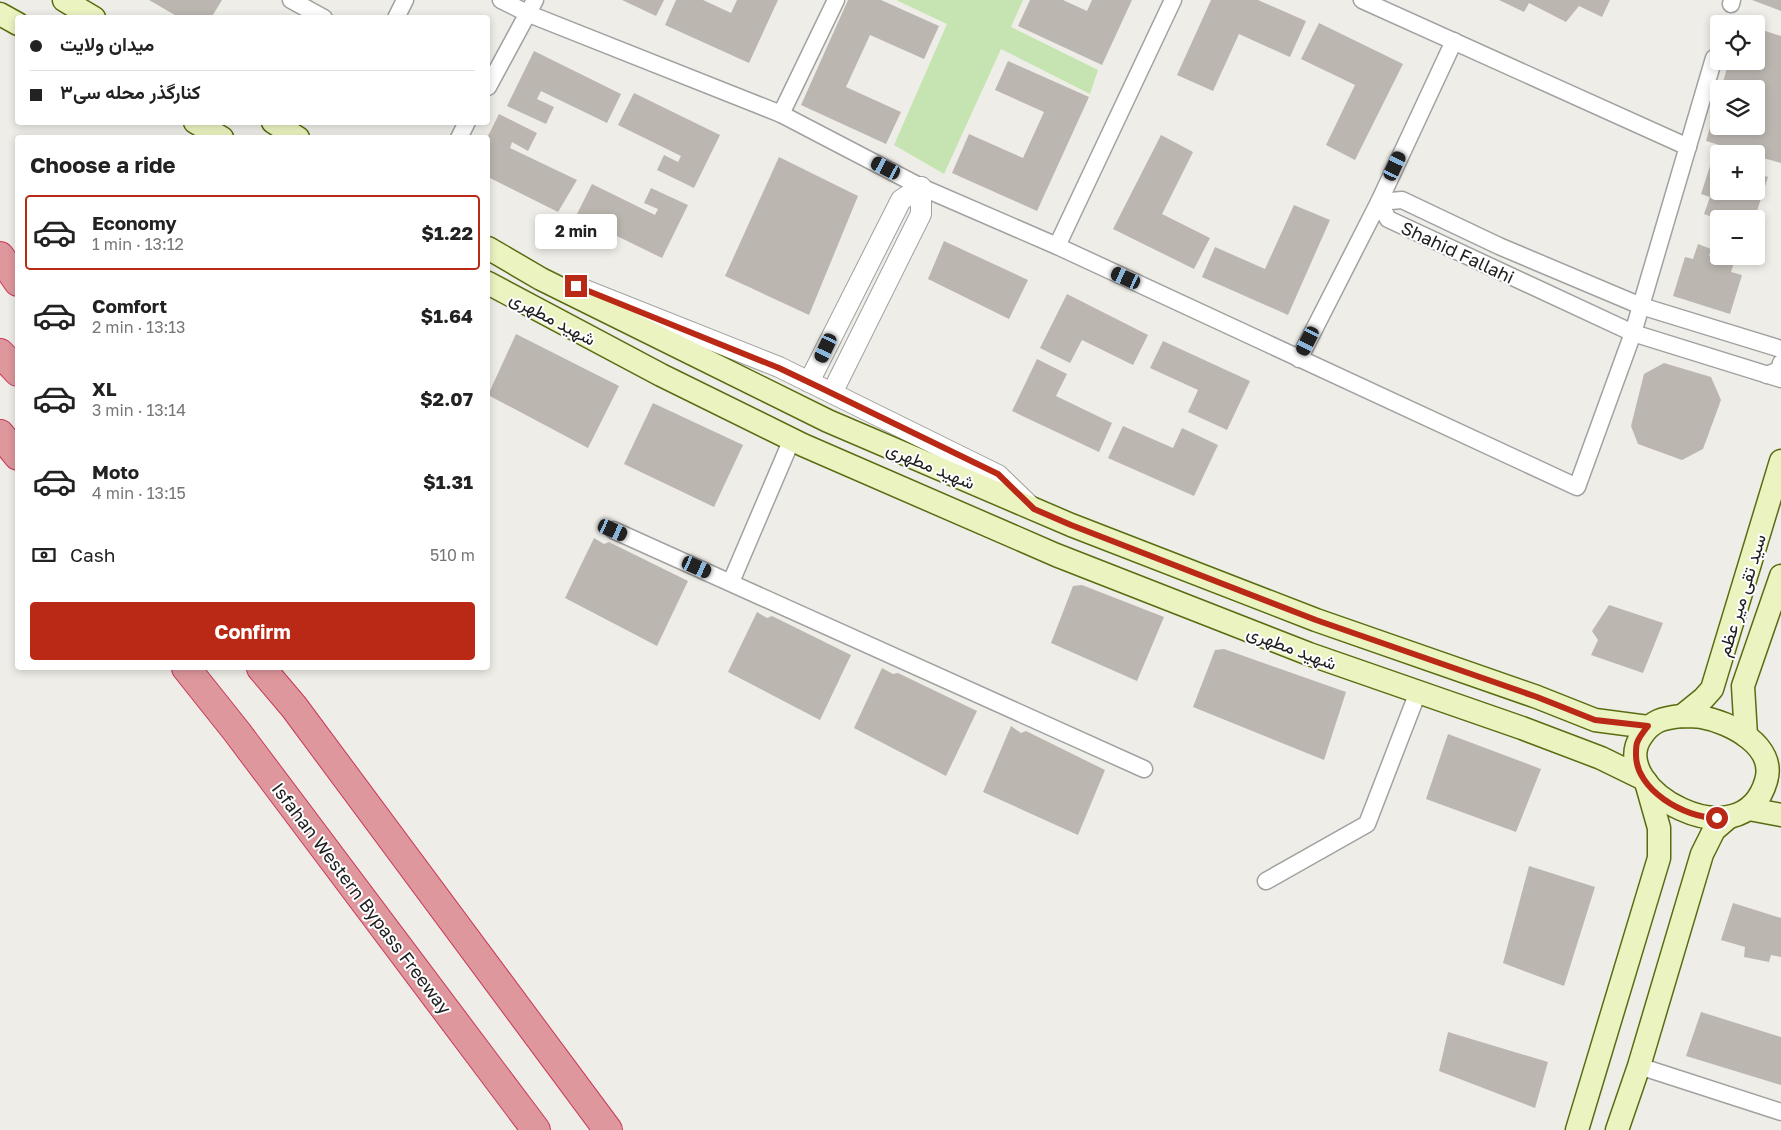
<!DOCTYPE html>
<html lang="en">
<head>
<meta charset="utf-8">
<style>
	:root { --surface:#fff; --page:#f6f6f6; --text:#222; --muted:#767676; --line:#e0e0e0; --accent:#ba2915 }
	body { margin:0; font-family:"Golos Text",Vazirmatn,sans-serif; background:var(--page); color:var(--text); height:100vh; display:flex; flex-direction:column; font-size:19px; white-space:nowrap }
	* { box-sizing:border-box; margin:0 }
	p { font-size:16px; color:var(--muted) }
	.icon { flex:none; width:28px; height:28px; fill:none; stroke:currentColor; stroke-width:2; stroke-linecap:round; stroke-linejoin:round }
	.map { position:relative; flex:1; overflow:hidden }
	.drawer { position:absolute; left:15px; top:135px; width:475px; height:535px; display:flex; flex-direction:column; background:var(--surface); border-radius:5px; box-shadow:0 2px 8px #0003 }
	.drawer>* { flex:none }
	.guide { position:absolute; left:15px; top:15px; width:475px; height:110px; border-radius:5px; box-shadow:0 2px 8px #0003; display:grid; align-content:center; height:110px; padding:0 15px; background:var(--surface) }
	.fabs { position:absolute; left:1710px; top:15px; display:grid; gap:10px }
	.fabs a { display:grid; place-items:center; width:55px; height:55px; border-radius:5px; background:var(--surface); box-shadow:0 2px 8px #0003; font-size:25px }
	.end { position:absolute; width:22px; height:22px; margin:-11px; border:6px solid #ba2915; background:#fff; box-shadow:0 0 0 2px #fff }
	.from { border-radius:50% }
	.bubble { position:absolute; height:35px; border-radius:5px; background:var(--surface); box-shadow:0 2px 8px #0003; font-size:16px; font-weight:700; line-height:35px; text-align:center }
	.car { position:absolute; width:15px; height:30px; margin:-15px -8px; border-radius:6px; box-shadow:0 0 4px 1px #0007; background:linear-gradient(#222 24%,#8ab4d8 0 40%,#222 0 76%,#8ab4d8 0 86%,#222 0) }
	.guide b { display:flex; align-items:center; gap:18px; height:48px; font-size:19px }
	.guide b+b { border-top:1px solid var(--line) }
	.guide i { width:12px; height:12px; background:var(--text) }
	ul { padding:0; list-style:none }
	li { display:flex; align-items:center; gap:15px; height:75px; margin:0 10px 8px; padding:0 5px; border:2px solid transparent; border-radius:5px }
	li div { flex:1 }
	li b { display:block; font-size:19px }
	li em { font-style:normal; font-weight:700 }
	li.on { border-color:var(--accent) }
	li>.icon { width:45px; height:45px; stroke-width:1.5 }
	h2 { padding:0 15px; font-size:22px; line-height:60px }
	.pay { display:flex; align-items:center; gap:12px; height:55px; padding:0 15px; font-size:19px }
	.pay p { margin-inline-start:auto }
	.cta { display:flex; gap:10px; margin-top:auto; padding:10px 15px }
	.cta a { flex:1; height:58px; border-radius:5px; background:var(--accent); color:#fff; font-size:20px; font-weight:700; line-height:58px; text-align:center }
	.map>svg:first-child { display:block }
	.grass { fill:#c5e4b2 }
	.building { fill:#bcb6b0 }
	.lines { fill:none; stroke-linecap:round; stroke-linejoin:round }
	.minor-casing { stroke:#a1a1a1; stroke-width:19 }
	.tertiary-casing { stroke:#a1a1a1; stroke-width:22 }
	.secondary-casing { stroke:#586d10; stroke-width:25 }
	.motorway-casing { stroke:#c93859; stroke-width:30 }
	.minor { stroke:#fff; stroke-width:16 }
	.tertiary { stroke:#fff; stroke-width:20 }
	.secondary { stroke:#ebf3c1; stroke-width:22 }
	.motorway { stroke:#de979c; stroke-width:28 }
	.route { stroke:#ba2915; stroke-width:6 }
	.labels { text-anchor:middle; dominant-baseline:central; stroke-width:4; stroke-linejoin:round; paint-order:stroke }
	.street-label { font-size:18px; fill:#202020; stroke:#fff }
</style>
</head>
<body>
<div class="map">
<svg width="1781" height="1130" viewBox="0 0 1781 1130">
	<rect width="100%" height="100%" fill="#efede7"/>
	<polygon class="grass" points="896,0 1023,0 1011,27 1098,70 1090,94 1001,49 944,174 894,145 947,24"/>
	<g class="building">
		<polygon points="149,0 222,0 211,18 180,18"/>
		<polygon points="622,0 664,0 656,16"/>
		<polygon points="676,0 703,0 731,13 737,0 778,0 749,63 665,25"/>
		<polygon points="848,0 881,0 939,26 924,59 870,35 846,87 901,112 886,144 801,105"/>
		<polygon points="1030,0 1063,0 1087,11 1092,0 1132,0 1102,65 1018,26"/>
		<polygon points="1211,0 1258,0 1306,21 1290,57 1239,34 1213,91 1177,75"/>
		<polygon points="1499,0 1610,0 1602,17 1579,6 1566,22 1529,3 1524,12"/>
		<polygon points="1752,0 1781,0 1781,11"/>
		<polygon points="1319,23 1403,64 1355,160 1326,145 1355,85 1301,59"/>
		<polygon points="1756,28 1781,36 1781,163 1756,156 1756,154 1749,154 1706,141 1718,100 1719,126 1756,126 1756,89 1721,89 1729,61 1756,61"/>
		<polygon points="534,51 621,94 607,123 541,91 537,99 554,107 546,124 507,106"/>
		<polygon points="1008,61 1089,97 1037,211 952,173 969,134 1023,158 1044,112 995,90"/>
		<polygon points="634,93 720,135 694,188 657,170 664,155 678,162 681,156 618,125"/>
		<polygon points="499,114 537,133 528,151 512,142 510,148 577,180 558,212 488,177 488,136"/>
		<polygon points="1161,135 1193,152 1162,214 1210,238 1194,269 1113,229"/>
		<polygon points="779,157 858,196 809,315 725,276"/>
		<polygon points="1712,160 1719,162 1719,191 1756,191 1756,173 1768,177 1756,214 1746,211 1744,219 1729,219 1730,216 1716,212 1715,218 1704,214 1710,197 1701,194"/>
		<polygon points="592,184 655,215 658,209 644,203 651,188 688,205 662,258 576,216"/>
		<polygon points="1294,205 1330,220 1288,315 1202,277 1215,247 1265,269"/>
		<polygon points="944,241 1028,280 1009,319 928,279"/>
		<polygon points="1698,244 1711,249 1709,256 1724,260 1725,256 1735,259 1731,272 1742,275 1730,314 1673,296 1685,257 1693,259"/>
		<polygon points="1067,294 1148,335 1133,365 1082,340 1070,363 1040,348"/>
		<polygon points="516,334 619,386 588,448 488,395"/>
		<polygon points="1163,341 1250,381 1227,430 1188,412 1198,390 1150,368"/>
		<polygon points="1037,359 1067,374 1056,396 1112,423 1099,452 1012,411"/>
		<polygon points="1664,363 1711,377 1721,400 1703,449 1682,460 1638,444 1631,426 1644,374"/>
		<polygon points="653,403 743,445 714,507 624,464"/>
		<polygon points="1123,426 1173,448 1182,428 1218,445 1194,496 1108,458"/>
		<polygon points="594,538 604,544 609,542 688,581 657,646 565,598"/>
		<polygon points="1082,585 1164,617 1137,681 1051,643 1073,586"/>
		<polygon points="1609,605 1663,623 1643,673 1591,655 1598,640 1592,631"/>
		<polygon points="757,612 767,618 772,616 851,655 820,720 728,672"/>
		<polygon points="1224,649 1346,692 1324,760 1193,707 1215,650"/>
		<polygon points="882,668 893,674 898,673 977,711 946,776 854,728"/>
		<polygon points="1011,726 1021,733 1026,731 1105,770 1078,835 983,792"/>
		<polygon points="1448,734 1541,769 1516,832 1426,799"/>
		<polygon points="1529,866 1595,887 1564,986 1503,963"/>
		<polygon points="1733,903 1781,918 1781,957 1771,955 1769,962 1744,957 1745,947 1721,940"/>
		<polygon points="1701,1012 1781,1037 1781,1085 1686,1056"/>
		<polygon points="1448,1032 1548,1062 1535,1108 1439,1071"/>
	</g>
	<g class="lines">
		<defs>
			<g id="minor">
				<polyline points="291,0 324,18"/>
				<polyline points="501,0 529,14 781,114 921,187 1057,246 1577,487 1633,333 1714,58"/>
				<polyline points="1362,0 1688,147"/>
				<polyline points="1731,4 1732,0"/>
				<polyline points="396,18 405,0"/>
				<polyline points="488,87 535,0"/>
				<polyline points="781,114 836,0"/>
				<polyline points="459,138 467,122"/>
				<polyline points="1057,246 1173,0"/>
				<polyline points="1781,349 1641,306 1499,246 1402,200 1379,202 1388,219 1633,333 1781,379"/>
				<polyline points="1299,359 1379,202 1454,41"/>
				<polyline points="1767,375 1779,370 1781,363"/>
				<polyline points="613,530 1144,769"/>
				<polyline points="731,582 792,439"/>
				<polyline points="1266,881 1367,824 1418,692"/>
				<polyline points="1639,1066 1781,1112"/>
			</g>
			<g id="tertiary">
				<polyline points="575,286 779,367 998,475 1030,506"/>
				<polyline points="809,382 901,200 921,187"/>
				<polyline points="832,393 921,214 921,187"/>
			</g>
			<g id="secondary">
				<polyline points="64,0 94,18"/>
				<polyline points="0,14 18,24"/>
				<polyline points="195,122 222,138"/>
				<polyline points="273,122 298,138"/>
				<polyline points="488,248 541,279 828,421 1071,525 1316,620 1537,697 1595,720 1648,727"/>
				<polyline points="488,283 661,375 803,445 1056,555 1309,654 1522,728 1601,758 1642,778"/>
				<path d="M1682 716C1688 716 1695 716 1701 717 1730 722 1777 746 1766 781 1742 864 1606 788 1641 737 1652 720 1663 718 1682 716Z"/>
				<polyline points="1682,716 1703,699 1712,689 1781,461"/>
				<polyline points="1746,736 1743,686 1781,576"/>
				<polyline points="1749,809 1781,815"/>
				<polyline points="1577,1130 1659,858 1659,828 1646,782"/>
				<polyline points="1617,1130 1639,1066 1702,854 1714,830 1729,817"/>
			</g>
			<g id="motorway">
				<polyline points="0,256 18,282"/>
				<polyline points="0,353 18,372"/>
				<polyline points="0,434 18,456"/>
				<polyline points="186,668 237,732 536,1130"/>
				<polyline points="261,668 294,707 608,1130"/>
			</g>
		</defs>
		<use href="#minor" class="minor-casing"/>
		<use href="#tertiary" class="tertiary-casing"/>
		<use href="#secondary" class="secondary-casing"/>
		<use href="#motorway" class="motorway-casing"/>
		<use href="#minor" class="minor"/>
		<use href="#tertiary" class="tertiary"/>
		<use href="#secondary" class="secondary"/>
		<use href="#motorway" class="motorway"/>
	</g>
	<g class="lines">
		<path class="route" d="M576 286 779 368 821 388 998 474 1034 509 1071 525 1316 620 1537 697 1595 720 1648 726C1644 731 1639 737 1637 743 1636 746 1636 750 1636 754 1635 790 1685 818 1717 818"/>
	</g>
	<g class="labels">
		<g class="street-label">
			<text transform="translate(1458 252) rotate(25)">Shahid Fallahi</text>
			<text transform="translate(553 318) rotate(28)">شهید مطهری</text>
			<text transform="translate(931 465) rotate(23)">شهید مطهری</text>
			<text transform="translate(1741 595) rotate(-73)">سید تقی میر عظم</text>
			<text transform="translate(1292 647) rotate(21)">شهید مطهری</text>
			<text transform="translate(362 898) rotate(53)">Isfahan Western Bypass Freeway</text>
		</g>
	</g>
</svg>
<div class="fabs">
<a><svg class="icon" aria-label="locate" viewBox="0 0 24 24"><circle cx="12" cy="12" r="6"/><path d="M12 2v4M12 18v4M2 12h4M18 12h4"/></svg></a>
<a><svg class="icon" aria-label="layers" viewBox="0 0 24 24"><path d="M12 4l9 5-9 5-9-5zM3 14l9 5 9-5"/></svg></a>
<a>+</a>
<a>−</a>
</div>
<i class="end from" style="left:1717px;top:818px"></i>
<i class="end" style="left:576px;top:286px"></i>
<div class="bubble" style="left:535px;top:214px;width:82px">2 min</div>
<i class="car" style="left:1395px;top:166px;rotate:25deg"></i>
<i class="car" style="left:886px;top:168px;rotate:297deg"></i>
<i class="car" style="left:1126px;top:278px;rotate:295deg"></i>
<i class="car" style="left:1308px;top:341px;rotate:207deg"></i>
<i class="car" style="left:826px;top:348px;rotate:205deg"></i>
<i class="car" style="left:613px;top:530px;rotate:114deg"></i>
<i class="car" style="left:697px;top:567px;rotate:114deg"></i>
<div class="guide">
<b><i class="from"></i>میدان ولایت</b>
<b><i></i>کنارگذر محله سی۳</b>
</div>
<section class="drawer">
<h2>Choose a ride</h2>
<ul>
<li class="on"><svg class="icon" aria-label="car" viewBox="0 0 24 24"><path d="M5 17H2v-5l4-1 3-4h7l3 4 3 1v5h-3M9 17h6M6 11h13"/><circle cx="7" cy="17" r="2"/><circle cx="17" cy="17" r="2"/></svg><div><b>Economy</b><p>1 min · 13:12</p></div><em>$1.22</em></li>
<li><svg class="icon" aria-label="car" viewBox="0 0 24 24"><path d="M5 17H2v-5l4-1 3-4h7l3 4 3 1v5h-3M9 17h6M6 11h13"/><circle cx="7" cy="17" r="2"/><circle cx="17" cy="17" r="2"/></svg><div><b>Comfort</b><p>2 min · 13:13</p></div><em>$1.64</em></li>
<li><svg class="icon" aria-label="car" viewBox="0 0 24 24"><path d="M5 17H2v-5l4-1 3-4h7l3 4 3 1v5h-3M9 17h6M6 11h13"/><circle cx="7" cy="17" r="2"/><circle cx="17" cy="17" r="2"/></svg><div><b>XL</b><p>3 min · 13:14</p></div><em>$2.07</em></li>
<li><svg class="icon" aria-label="car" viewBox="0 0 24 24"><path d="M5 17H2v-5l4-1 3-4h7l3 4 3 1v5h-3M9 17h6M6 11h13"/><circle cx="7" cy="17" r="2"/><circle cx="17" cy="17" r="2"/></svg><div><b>Moto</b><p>4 min · 13:15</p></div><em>$1.31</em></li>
</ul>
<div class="pay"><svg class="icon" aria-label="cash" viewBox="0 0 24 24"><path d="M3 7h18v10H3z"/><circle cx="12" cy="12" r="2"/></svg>Cash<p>510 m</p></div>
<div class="cta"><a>Confirm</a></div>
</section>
</div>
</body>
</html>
